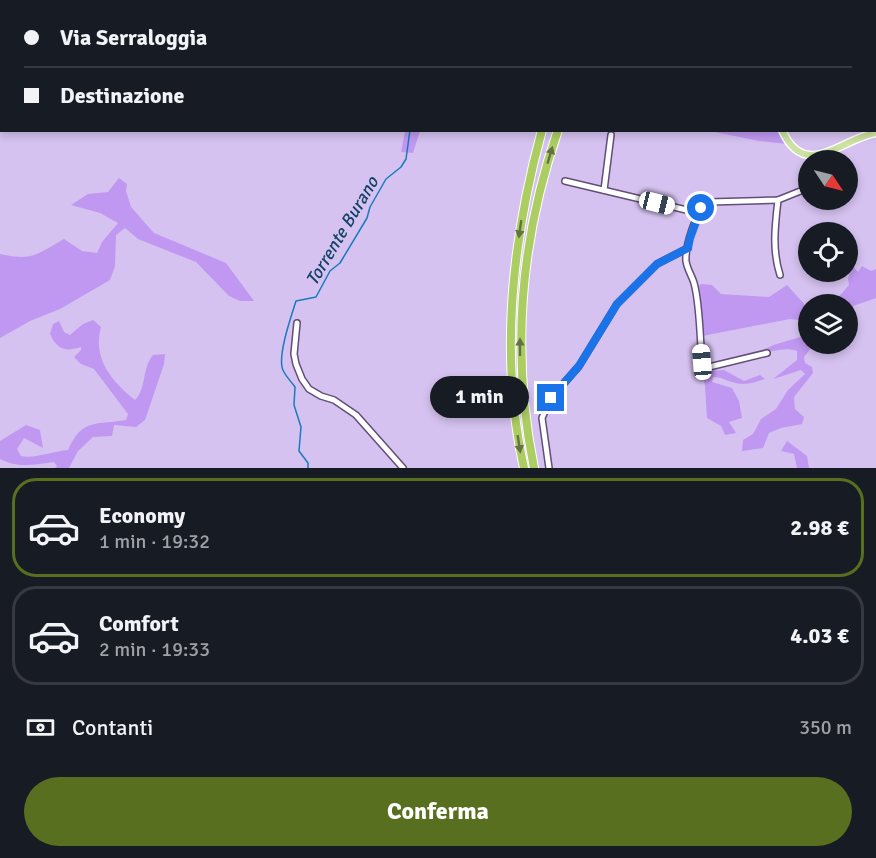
<!DOCTYPE html>
<html lang="it">
<head>
<meta charset="utf-8">
<style>
	:root { --surface:#171b24; --page:#20242c; --text:#f1f3f6; --muted:#9ea1a6; --line:#363941; --accent:#586f1f }
	body { margin:0; font-family:Signika,sans-serif; background:var(--page); color:var(--text); height:100vh; display:flex; flex-direction:column; font-size:22px; white-space:nowrap }
	* { box-sizing:border-box; margin:0 }
	p { font-size:20px; color:var(--muted) }
	.icon { flex:none; width:33px; height:33px; fill:none; stroke:currentColor; stroke-width:2; stroke-linecap:round; stroke-linejoin:round }
	.map { position:relative; height:468px; overflow:hidden }
	.side { display:flex; flex-direction:column; background:var(--surface); flex:1 }
	.side>* { flex:none }
	.banner { position:absolute; left:0px; top:0px; width:876px; height:132px; box-shadow:0 3px 9px #0003; display:grid; align-content:center; height:132px; padding:0 24px; background:var(--surface) }
	.needle { width:39px; rotate:125deg }
	.tools { position:absolute; left:798px; top:150px; display:grid; gap:12px }
	.tools a { display:grid; place-items:center; width:60px; height:60px; border-radius:50%; background:var(--surface); box-shadow:0 3px 9px #0003; font-size:30px }
	.end { position:absolute; width:27px; height:27px; margin:-14px; border:8px solid #1a73e8; background:#fff; box-shadow:0 0 0 3px #fff }
	.from { border-radius:50% }
	.bubble { position:absolute; height:42px; border-radius:21px; background:var(--surface); box-shadow:0 3px 9px #0003; font-size:20px; font-weight:700; line-height:42px; text-align:center }
	.car { position:absolute; width:18px; height:36px; margin:-18px -9px; border-radius:8px; box-shadow:0 0 4px 2px #0007; background:linear-gradient(#fff 24%,#345 0 40%,#fff 0 76%,#345 0 86%,#fff 0) }
	.banner b { display:flex; align-items:center; gap:21px; height:57px; font-size:22px }
	.banner b+b { border-top:2px solid var(--line) }
	.banner i { width:15px; height:15px; background:var(--text) }
	ul { padding:10px 0 0; list-style:none }
	li { display:flex; align-items:center; gap:18px; height:99px; margin:0 12px 9px; padding:0 12px; border:3px solid var(--line); border-radius:24px }
	li div { flex:1 }
	li b { display:block; font-size:22px }
	li em { font-style:normal; font-weight:700 }
	li.active { border-color:var(--accent) }
	li>.icon { width:54px; height:54px; stroke-width:1.5 }
	.pay { display:flex; align-items:center; gap:15px; height:66px; padding:0 24px; font-size:22px }
	.pay p { margin-inline-start:auto }
	.action { display:flex; gap:12px; margin-top:auto; padding:12px 24px }
	.action a { flex:1; height:69px; border-radius:36px; background:var(--accent); color:#fff; font-size:24px; font-weight:700; line-height:69px; text-align:center }
	.map>svg:first-child { display:block }
	.green { fill:#c098f1 }
	.lines { fill:none; stroke-linecap:round; stroke-linejoin:round }
	.stream { stroke:#177bbd; stroke-width:1.5 }
	.highway-tunnel { stroke:#b09fc7; stroke-width:8; stroke-dasharray:8 4; stroke-linecap:butt }
	.minor-casing { stroke:#614f77; stroke-width:8 }
	.major-casing { stroke:#fff; stroke-width:9 }
	.highway-casing { stroke:#fff; stroke-width:10 }
	.minor { stroke:#fff; stroke-width:5 }
	.major { stroke:#cde1a1; stroke-width:6 }
	.highway { stroke:#accd62; stroke-width:8 }
	.oneway { fill:#647144 }
	.route { stroke:#1a73e8; stroke-width:8 }
	.labels { text-anchor:middle; dominant-baseline:central; stroke-width:6; stroke-linejoin:round; paint-order:stroke }
	.water-label { font-size:18px; font-style:italic; fill:#104365; stroke:#d5c2f0 }
</style>
</head>
<body>
<div class="map">
<svg width="876" height="468" viewBox="0 0 876 468">
	<rect width="100%" height="100%" fill="#d5c2f0"/>
	<g class="green">
		<polygon points="405,131 420,131 413,153 401,152"/>
		<polygon points="710,131 779,131 787,144 759,141"/>
		<path d="M119 178 127 184 126 191 131 207 154 233 226 263 254 301H240L229 296 196 262 138 239 125 228 116 235 115 266 110 280 60 309 30 321 0 338V254C32 261 36 255 64 239L82 251 97 253 102 242 118 223 100 213 71 205 88 194 108 192Z"/>
		<polygon points="852,265 858,272 862,266 871,271 876,269 876,298 853,306 853,310 848,315 848,304 834,304 835,301 849,285 848,279"/>
		<polygon points="701,284 712,285 721,294 769,297 787,285 807,307 808,321 790,319 702,336 698,287"/>
		<path d="M93 320 101 327C92 358 112 382 135 400 147 388 141 370 153 355L165 354 164 364 145 420 136 427 114 425 112 436 93 437 78 451 69 468H55L57 466 54 462C34 465 17 468 0 459V441L26 425 40 430 43 448 24 438 17 449 21 456C35 459 53 451 68 450 82 418 96 425 126 420L128 414 94 369 81 364 74 357 81 350V347C66 352 57 350 50 334L53 324 59 321 64 332 70 335 83 324Z"/>
		<path d="M808 334V344H814L804 357 805 363 812 367 813 373 794 397 795 409 804 417 802 424 781 428 769 433 763 448 742 451 743 440 753 434 761 419 776 409 788 390 805 374 801 370 773 379 797 360V351C784 346 772 353 759 352 776 342 791 341 808 334Z"/>
		<path d="M700 366 710 371 724 370 744 381 760 375 765 379C754 383 744 386 732 382 725 380 721 377 713 377L712 382 732 388 739 401 742 418 729 422 736 433 725 435 721 426 707 418 705 386Z"/>
		<polygon points="787,441 807,456 809,468 797,468 794,454 781,451"/>
	</g>
	<g class="lines">
		<g class="stream">
			<polyline points="435,0 435,2"/>
			<path d="M308 468V463L299 451 301 427 294 405 295 387C291 381 283 374 282 367 279 351 291 317 296 301L316 297 330 271 340 263 367 218 370 207 386 179 401 167 406 159 410 130"/>
		</g>
		<polyline class="highway-tunnel" points="613,2 614,0"/>
		<defs>
			<g id="minor">
				<polyline points="835,2 836,0"/>
				<polyline points="874,115 876,118"/>
				<polyline points="565,181 699,213"/>
				<polyline points="604,190 611,135"/>
				<path d="M778 200C775 226 772 250 780 275"/>
				<polyline points="297,323 294,354 296,364 302,379 309,389 321,396 334,400 356,415 403,468"/>
				<path d="M767 353 709 367 702 362C700 340 700 304 694 283 692 276 687 269 686 261 685 247 696 209 709 202L778 200 808 188"/>
				<polyline points="549,468 542,418 551,398 579,366 617,304 657,264 688,248"/>
			</g>
			<g id="major">
				<polyline points="674,0 675,2"/>
				<path d="M782 130C805 182 842 138 876 133"/>
			</g>
			<g id="highway">
				<polyline points="589,2 590,0"/>
				<path d="M524 468C499 356 512 240 542 130"/>
				<path d="M534 468C511 355 520 240 558 130"/>
			</g>
		</defs>
		<use href="#minor" class="minor-casing"/>
		<use href="#major" class="major-casing"/>
		<use href="#highway" class="highway-casing"/>
		<use href="#minor" class="minor"/>
		<use href="#major" class="major"/>
		<use href="#highway" class="highway"/>
	</g>
	<defs><path id="oneway-solid" d="M-6-.8H1V-3.2L6.5 0L1 3.2V.8H-6Z" transform="scale(1.5)"/></defs>
	<g class="oneway">
		<use href="#oneway-solid" transform="translate(550 155) rotate(-74)"/>
		<use href="#oneway-solid" transform="translate(520 229) rotate(98)"/>
		<use href="#oneway-solid" transform="translate(520 347) rotate(-90)"/>
		<use href="#oneway-solid" transform="translate(519 444) rotate(81)"/>
	</g>
	<g class="lines">
		<polyline class="route" points="551,398 579,366 617,304 657,264 688,248 690,238 701,208"/>
	</g>
	<g class="labels">
		<g class="water-label">
			<text transform="translate(342 231) rotate(-59)">Torrente Burano</text>
		</g>
	</g>
</svg>
<div class="tools">
<a><svg class="needle" viewBox="-14 -14 28 28"><path d="M0-13l5 13h-10z" fill="#e53935"/><path d="M0 13l5-13h-10z" fill="#9ea1a6"/></svg></a>
<a><svg class="icon" aria-label="locate" viewBox="0 0 24 24"><circle cx="12" cy="12" r="6"/><path d="M12 2v4M12 18v4M2 12h4M18 12h4"/></svg></a>
<a><svg class="icon" aria-label="layers" viewBox="0 0 24 24"><path d="M12 4l9 5-9 5-9-5zM3 14l9 5 9-5"/></svg></a>
</div>
<i class="end from" style="left:701px;top:208px"></i>
<i class="end" style="left:551px;top:398px"></i>
<div class="bubble" style="left:430px;top:376px;width:99px">1 min</div>
<i class="car" style="left:657px;top:203px;rotate:104deg"></i>
<i class="car" style="left:702px;top:362px;rotate:355deg"></i>
<div class="banner">
<b><i class="from"></i>Via Serraloggia</b>
<b><i></i>Destinazione</b>
</div>
</div>
<section class="side">
<ul>
<li class="active"><svg class="icon" aria-label="car" viewBox="0 0 24 24"><path d="M5 17H2v-5l4-1 3-4h7l3 4 3 1v5h-3M9 17h6M6 11h13"/><circle cx="7" cy="17" r="2"/><circle cx="17" cy="17" r="2"/></svg><div><b>Economy</b><p>1 min · 19:32</p></div><em>2.98 €</em></li>
<li><svg class="icon" aria-label="car" viewBox="0 0 24 24"><path d="M5 17H2v-5l4-1 3-4h7l3 4 3 1v5h-3M9 17h6M6 11h13"/><circle cx="7" cy="17" r="2"/><circle cx="17" cy="17" r="2"/></svg><div><b>Comfort</b><p>2 min · 19:33</p></div><em>4.03 €</em></li>
</ul>
<div class="pay"><svg class="icon" aria-label="cash" viewBox="0 0 24 24"><path d="M3 7h18v10H3z"/><circle cx="12" cy="12" r="2"/></svg>Contanti<p>350 m</p></div>
<div class="action"><a>Conferma</a></div>
</section>
</body>
</html>
